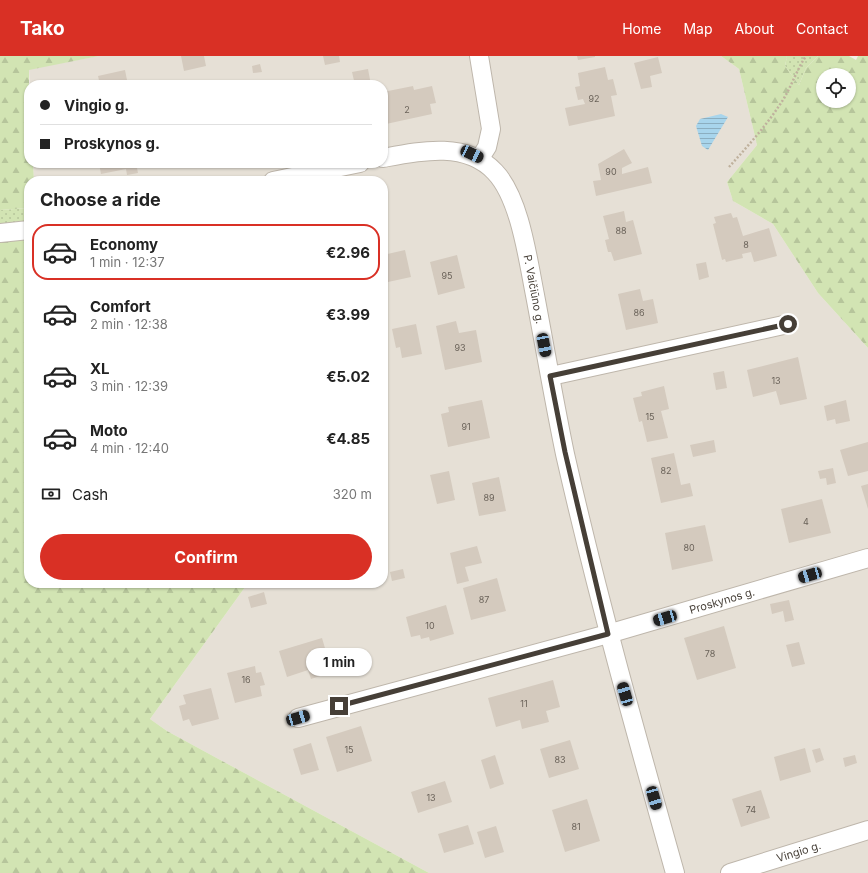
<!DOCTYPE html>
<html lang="en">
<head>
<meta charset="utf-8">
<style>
	:root { --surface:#fff; --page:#f6f6f6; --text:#222; --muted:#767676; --line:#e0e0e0; --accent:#d93025 }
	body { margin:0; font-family:Inter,sans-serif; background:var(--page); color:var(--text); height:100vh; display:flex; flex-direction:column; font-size:15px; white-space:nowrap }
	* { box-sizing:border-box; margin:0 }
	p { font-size:13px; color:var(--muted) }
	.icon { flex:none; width:22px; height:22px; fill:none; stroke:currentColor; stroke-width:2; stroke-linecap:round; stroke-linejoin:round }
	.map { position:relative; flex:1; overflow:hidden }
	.drawer { position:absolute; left:24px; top:120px; width:364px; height:412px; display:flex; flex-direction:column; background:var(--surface); border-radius:16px; box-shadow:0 1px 3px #0004 }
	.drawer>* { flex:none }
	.hud { position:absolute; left:24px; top:24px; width:364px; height:88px; border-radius:16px; box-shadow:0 1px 3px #0004; display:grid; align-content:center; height:88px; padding:0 16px; background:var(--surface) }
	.controls { position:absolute; left:816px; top:12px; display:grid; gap:8px }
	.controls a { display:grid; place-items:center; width:40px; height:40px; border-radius:50%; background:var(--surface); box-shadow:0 1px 3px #0004; font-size:20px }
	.end { position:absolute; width:18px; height:18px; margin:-9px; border:5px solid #463f37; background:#fff; box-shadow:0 0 0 2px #fff }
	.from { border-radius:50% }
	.bubble { position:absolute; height:28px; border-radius:14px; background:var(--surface); box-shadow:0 1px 3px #0004; font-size:13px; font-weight:700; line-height:28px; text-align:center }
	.car { position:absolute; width:12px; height:24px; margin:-12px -6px; border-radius:5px; box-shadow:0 0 3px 1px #0007; background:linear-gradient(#222 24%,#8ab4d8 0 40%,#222 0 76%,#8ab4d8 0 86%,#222 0) }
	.hud b { display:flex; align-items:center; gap:14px; height:38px; font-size:15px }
	.hud b+b { border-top:1px solid var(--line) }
	.hud i { width:10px; height:10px; background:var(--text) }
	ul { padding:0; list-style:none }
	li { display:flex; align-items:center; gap:12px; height:56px; margin:0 8px 6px; padding:0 8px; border:2px solid transparent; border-radius:16px }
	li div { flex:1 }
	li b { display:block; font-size:15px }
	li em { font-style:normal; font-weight:700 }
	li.selected { border-color:var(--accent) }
	li>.icon { width:36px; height:36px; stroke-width:1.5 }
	h2 { padding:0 16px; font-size:18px; line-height:48px }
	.pay { display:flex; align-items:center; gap:10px; height:44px; padding:0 16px; font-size:15px }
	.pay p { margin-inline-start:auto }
	.action { display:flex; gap:8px; margin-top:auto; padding:8px 16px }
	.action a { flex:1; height:46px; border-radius:24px; background:var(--accent); color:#fff; font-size:16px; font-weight:700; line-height:46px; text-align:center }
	header { display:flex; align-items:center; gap:24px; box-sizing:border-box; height:56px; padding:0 20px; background:var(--accent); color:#fff }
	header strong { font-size:19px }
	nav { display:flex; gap:22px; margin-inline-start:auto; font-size:14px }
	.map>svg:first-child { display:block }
	.residential { fill:#e6e0d6 }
	.green { fill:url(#green-dots) }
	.forest { fill:url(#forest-firs); fill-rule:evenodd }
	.water { fill:url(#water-rules) }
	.building { fill:#d4cabe }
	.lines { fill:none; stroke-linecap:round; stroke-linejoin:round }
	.street-casing { stroke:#beb6ab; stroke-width:20 }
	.path { stroke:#bfb19d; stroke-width:2.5; stroke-dasharray:2 2; stroke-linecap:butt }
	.street { stroke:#fff; stroke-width:18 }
	.route { stroke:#463f37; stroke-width:5 }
	.labels { text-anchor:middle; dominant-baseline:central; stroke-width:3; stroke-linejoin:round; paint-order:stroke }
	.number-label { font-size:9px; fill:#6a6259 }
	.street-label { font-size:11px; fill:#463f37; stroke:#fff }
</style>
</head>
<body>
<header>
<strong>Tako</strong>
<nav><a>Home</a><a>Map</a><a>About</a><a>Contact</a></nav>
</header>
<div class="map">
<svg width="868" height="817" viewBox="0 0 868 817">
	<defs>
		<pattern id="green-dots" width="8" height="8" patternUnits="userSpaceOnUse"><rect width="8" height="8" fill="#d2e4b3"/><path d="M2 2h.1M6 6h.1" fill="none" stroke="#b6c59b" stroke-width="1.8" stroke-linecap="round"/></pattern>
		<pattern id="forest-firs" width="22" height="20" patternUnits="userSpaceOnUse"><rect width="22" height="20" fill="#d2e4b3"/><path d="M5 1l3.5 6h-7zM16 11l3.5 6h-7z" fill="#b6c59b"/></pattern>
		<pattern id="water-rules" width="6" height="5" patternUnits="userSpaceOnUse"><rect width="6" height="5" fill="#a8d5ec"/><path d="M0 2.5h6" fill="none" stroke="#8baec0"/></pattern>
	</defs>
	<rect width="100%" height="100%" fill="#f3efe8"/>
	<polygon class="residential" points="99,0 721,0 739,13 757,89 727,126 733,145 773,168 818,237 868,292 868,817 429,817 224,706 167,675 150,663 248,527 383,527 383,125 34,125 33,107 383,107 383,29 30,29 29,13"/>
	<g class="green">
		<polygon points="787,0 818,0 806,12 799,29 785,10"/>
		<polygon points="29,152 29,167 0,168 0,154"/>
	</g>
	<g class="forest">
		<polygon points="0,0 99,0 29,14 29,107 33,107 34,125 29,125 29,152 0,154"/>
		<path d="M721 0H787L785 10 799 29 806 12 818 0H849L856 4 858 0H868V292L818 237 773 168 733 145 727 126 757 89 739 13ZM823 19H849V45H823Z"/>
		<polygon points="29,184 29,527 248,527 150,663 167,675 224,706 429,817 0,817 0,185"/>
	</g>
	<polygon class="water" points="721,58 728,61 708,94 702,90 696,70 700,63"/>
	<g class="building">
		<polygon points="181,0 204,0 206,10 184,15"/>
		<polygon points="323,0 339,0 340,6 325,9"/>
		<polygon points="577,0 595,0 595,1 578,4"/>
		<polygon points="658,1 662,17 650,20 652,31 641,33 634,7"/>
		<polygon points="260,8 262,16 253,17 252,10"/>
		<polygon points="605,11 608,24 613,23 617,39 611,40 615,60 569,70 565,52 585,48 583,43 578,44 575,31 580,30 578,17"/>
		<polygon points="368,13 371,29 355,29 352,16"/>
		<polygon points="125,14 128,29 100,29 98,20"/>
		<polygon points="208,24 208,29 187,29 187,28"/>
		<polygon points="413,30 414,34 432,30 436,47 430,48 432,58 386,68 386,63 383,64 383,36"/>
		<polygon points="624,93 632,107 622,112 622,118 648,111 652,127 596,140 593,125 601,124 598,108"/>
		<polygon points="99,107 136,107 138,117 127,119 126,113 101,118"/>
		<polygon points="624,155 626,166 633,164 642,198 614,205 611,196 608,196 605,184 609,183 603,160"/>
		<polygon points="731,157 733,162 737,161 743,180 769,172 777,200 754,206 751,196 742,198 743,202 726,206 725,203 722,204 713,168 716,167 714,161"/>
		<polygon points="405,194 411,221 388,226 383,199"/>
		<polygon points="457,199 465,232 438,239 430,206"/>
		<polygon points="706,206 709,221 699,224 696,208"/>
		<polygon points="640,233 643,245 653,243 658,267 626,274 618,238"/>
		<polygon points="456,265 459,277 476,274 482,306 445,314 436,270"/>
		<polygon points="416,268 422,298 402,302 400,291 396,292 392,273"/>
		<polygon points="798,301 807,343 780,349 776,335 753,341 747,314"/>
		<polygon points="724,315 727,332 716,334 713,317"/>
		<polygon points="664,330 669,353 661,355 668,382 647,386 642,365 639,366 633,342 642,340 641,336"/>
		<polygon points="482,344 490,382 448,391 441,358 449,356 448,351"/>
		<polygon points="846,344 850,365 836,368 835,363 827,365 824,350"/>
		<polygon points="714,384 716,396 693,401 690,389"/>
		<polygon points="868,386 868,415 848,420 840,394"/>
		<polygon points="674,397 681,429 690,427 693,440 661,447 651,402"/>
		<polygon points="833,412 836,427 827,429 826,422 820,423 818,415"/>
		<polygon points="449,415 455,444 437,448 430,419"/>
		<polygon points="499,421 506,455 479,460 472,427"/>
		<polygon points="868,428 868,453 861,430"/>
		<polygon points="822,443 831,477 789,487 781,453"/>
		<polygon points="705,469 713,505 672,514 665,477"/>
		<polygon points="477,490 482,507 465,511 469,525 457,528 450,497"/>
		<polygon points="403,513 405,522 392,525 390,516"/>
		<polygon points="497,522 506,555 471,564 463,532"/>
		<polygon points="264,536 267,548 251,552 248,541"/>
		<polygon points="789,544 794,564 785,566 783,555 772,558 770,548"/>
		<polygon points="446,549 454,578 430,585 429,581 421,583 420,579 411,581 406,561"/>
		<polygon points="724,570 736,612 697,624 684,582"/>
		<polygon points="322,582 332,616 311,623 308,614 287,621 279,595"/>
		<polygon points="799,586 805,608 792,611 786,589"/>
		<polygon points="255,610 256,617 261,616 265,629 260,630 262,640 235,647 227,617"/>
		<polygon points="553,624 560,651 546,655 549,666 522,673 520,664 496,671 488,642"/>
		<polygon points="211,632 219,663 192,670 189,663 183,665 179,650 186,648 183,639"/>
		<polygon points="361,670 372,705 337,716 326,681"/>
		<polygon points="570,684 579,713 549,722 540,693"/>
		<polygon points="311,687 319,714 301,719 293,693"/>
		<polygon points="805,692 811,716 780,725 774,701"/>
		<polygon points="820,692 824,704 816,707 812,694"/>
		<polygon points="495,699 504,728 490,733 481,704"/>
		<polygon points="855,699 857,707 845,711 843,702"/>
		<polygon points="445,725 452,746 418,757 411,736"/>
		<polygon points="761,734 770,762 741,771 732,743"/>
		<polygon points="587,743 600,785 565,796 552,754"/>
		<polygon points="468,769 474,788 444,797 438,778"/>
		<polygon points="496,770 504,796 485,802 477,776"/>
	</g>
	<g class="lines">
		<defs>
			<g id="street">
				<polyline points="479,0 491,73 487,91 480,102"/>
				<path id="s1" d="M383 102C420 95 466 85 495 116 520 142 528 204 535 239 545 292 554 345 565 398 597 539 636 678 675 817"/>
				<polyline points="273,125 360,107"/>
				<polyline points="0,177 29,174"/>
				<polyline points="551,320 788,268"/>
				<path id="s2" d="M298 662 608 578 868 502"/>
				<path id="s3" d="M730 817 868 774"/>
			</g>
		</defs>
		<use href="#street" class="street-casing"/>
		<path class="path" d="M729 111C747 91 766 70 781 47 791 32 796 15 806 0"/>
		<use href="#street" class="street"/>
	</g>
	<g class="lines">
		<polyline class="route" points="339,650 608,578 565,396 550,320 788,268"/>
	</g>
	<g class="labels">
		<g class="number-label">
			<text x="594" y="42">92</text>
			<text x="407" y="53">2</text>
			<text x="611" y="115">90</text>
			<text x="621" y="174">88</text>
			<text x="746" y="188">8</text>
			<text x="447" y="219">95</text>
			<text x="639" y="256">86</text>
			<text x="460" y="291">93</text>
			<text x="776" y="324">13</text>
			<text x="650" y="360">15</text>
			<text x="466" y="370">91</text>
			<text x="666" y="414">82</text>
			<text x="489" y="441">89</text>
			<text x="806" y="465">4</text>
			<text x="689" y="491">80</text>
			<text x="484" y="543">87</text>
			<text x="430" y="569">10</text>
			<text x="710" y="597">78</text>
			<text x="246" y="623">16</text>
			<text x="524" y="647">11</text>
			<text x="349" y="693">15</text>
			<text x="560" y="703">83</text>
			<text x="431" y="741">13</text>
			<text x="751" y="753">74</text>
			<text x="576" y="770">81</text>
		</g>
		<g class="street-label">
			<text stroke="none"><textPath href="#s1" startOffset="243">P. Vaičiūno g.</textPath></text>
			<text stroke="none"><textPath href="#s2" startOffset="440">Proskynos g.</textPath></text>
			<text stroke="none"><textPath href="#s3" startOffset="72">Vingio g.</textPath></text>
		</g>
	</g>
</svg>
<div class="controls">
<a><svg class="icon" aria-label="locate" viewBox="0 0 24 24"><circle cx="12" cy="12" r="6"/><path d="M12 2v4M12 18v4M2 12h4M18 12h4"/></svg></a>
</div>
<i class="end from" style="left:788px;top:268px"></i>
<i class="end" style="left:339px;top:650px"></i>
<div class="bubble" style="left:306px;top:592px;width:66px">1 min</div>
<i class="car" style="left:472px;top:98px;rotate:115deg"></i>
<i class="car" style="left:544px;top:289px;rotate:169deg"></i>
<i class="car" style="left:810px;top:519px;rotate:254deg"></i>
<i class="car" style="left:665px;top:562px;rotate:254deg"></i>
<i class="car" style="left:625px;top:638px;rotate:344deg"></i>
<i class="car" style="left:298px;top:662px;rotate:74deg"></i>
<i class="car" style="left:654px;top:742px;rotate:164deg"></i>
<div class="hud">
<b><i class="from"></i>Vingio g.</b>
<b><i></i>Proskynos g.</b>
</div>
<section class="drawer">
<h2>Choose a ride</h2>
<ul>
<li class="selected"><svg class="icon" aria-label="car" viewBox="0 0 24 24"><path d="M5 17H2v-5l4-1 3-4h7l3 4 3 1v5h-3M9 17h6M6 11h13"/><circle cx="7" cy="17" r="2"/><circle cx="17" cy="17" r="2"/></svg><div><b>Economy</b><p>1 min · 12:37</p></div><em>€2.96</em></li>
<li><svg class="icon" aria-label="car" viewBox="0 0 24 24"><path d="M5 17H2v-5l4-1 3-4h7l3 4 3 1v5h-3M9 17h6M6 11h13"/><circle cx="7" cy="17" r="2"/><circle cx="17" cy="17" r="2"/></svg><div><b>Comfort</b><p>2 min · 12:38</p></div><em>€3.99</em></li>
<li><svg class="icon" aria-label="car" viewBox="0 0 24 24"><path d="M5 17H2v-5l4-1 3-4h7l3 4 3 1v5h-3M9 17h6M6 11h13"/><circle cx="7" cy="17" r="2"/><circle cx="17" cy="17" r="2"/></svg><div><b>XL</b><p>3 min · 12:39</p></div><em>€5.02</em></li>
<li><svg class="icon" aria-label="car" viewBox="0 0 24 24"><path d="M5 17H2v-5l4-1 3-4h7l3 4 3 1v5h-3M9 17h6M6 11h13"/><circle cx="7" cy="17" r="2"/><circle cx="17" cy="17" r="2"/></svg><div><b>Moto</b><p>4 min · 12:40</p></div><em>€4.85</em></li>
</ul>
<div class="pay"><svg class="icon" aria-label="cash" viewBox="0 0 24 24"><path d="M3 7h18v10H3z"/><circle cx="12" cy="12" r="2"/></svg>Cash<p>320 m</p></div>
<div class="action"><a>Confirm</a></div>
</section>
</div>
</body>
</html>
